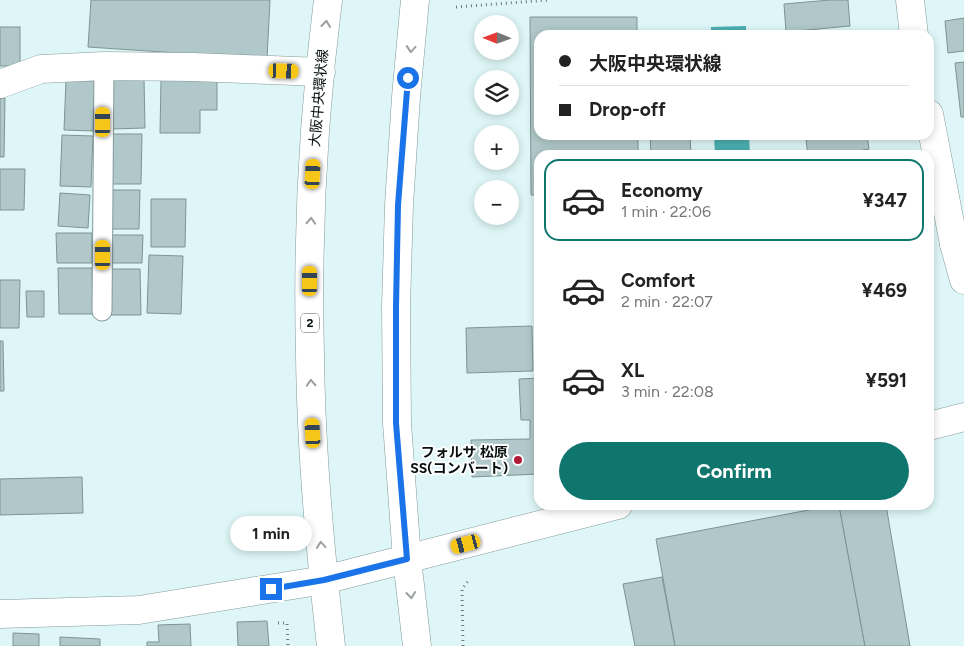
<!DOCTYPE html>
<html lang="en">
<head>
<meta charset="utf-8">
<style>
	:root { --surface:#fff; --page:#f6f6f6; --text:#222; --muted:#767676; --line:#e0e0e0; --accent:#0f766e }
	body { margin:0; font-family:Figtree,"Noto Sans JP",sans-serif; background:var(--page); color:var(--text); height:100vh; display:flex; flex-direction:column; font-size:19px; white-space:nowrap }
	* { box-sizing:border-box; margin:0 }
	p { font-size:16px; color:var(--muted) }
	.icon { flex:none; width:28px; height:28px; fill:none; stroke:currentColor; stroke-width:2; stroke-linecap:round; stroke-linejoin:round }
	.map { position:relative; flex:1; overflow:hidden }
	.sheet { position:absolute; left:534px; top:150px; width:400px; height:360px; display:flex; flex-direction:column; background:var(--surface); border-radius:15px; box-shadow:0 2px 8px #0003 }
	.sheet>* { flex:none }
	.top-card { position:absolute; left:534px; top:30px; width:400px; height:110px; border-radius:15px; box-shadow:0 2px 8px #0003; display:grid; align-content:center; height:110px; padding:0 25px; background:var(--surface) }
	.needle { width:32px; rotate:271deg }
	.buttons { position:absolute; left:474px; top:15px; display:grid; gap:10px }
	.buttons a { display:grid; place-items:center; width:45px; height:45px; border-radius:50%; background:var(--surface); box-shadow:0 2px 8px #0003; font-size:25px }
	.end { position:absolute; width:22px; height:22px; margin:-11px; border:6px solid #1a73e8; background:#fff; box-shadow:0 0 0 2px #fff }
	.from { border-radius:50% }
	.bubble { position:absolute; height:35px; border-radius:18px; background:var(--surface); box-shadow:0 2px 8px #0003; font-size:16px; font-weight:700; line-height:35px; text-align:center }
	.car { position:absolute; width:15px; height:30px; margin:-15px -8px; border-radius:6px; box-shadow:0 0 4px 1px #0007; background:linear-gradient(#f5c518 24%,#345 0 40%,#f5c518 0 76%,#345 0 86%,#f5c518 0) }
	.top-card b { display:flex; align-items:center; gap:18px; height:48px; font-size:19px }
	.top-card b+b { border-top:1px solid var(--line) }
	.top-card i { width:12px; height:12px; background:var(--text) }
	ul { padding:9px 0 0; list-style:none }
	li { display:flex; align-items:center; gap:15px; height:82px; margin:0 10px 8px; padding:0 15px; border:2px solid transparent; border-radius:15px }
	li div { flex:1 }
	li b { display:block; font-size:19px }
	li em { font-style:normal; font-weight:700 }
	li.active { border-color:var(--accent) }
	li>.icon { width:45px; height:45px; stroke-width:1.5 }
	.cta { display:flex; gap:10px; margin-top:auto; padding:10px 25px }
	.cta a { flex:1; height:58px; border-radius:30px; background:var(--accent); color:#fff; font-size:20px; font-weight:700; line-height:58px; text-align:center }
	.map>svg:first-child { display:block }
	.water { fill:#4bafb1 }
	.building { fill:#b0c8c9; stroke:#7d9494 }
	.lines { fill:none; stroke-linecap:round; stroke-linejoin:round }
	.service-casing { stroke:#839a9a; stroke-width:21 }
	.minor-casing { stroke:#839a9a; stroke-width:29 }
	.tertiary-casing { stroke:#839a9a; stroke-width:29 }
	.primary-casing { stroke:#839a9a; stroke-width:29 }
	.path { stroke:#6a7a7a; stroke-width:3; stroke-dasharray:1 4; stroke-linecap:butt }
	.service { stroke:#fff; stroke-width:19 }
	.minor { stroke:#fff; stroke-width:28 }
	.tertiary { stroke:#fff; stroke-width:28 }
	.primary { stroke:#fff; stroke-width:28 }
	.oneway { stroke:#9b9f9f }
	.route { stroke:#1a73e8; stroke-width:6 }
	.poi-dot { fill:#b01c38; stroke:#fefefe; stroke-width:2 }
	.labels { text-anchor:middle; dominant-baseline:central; stroke-width:4; stroke-linejoin:round; paint-order:stroke }
	.shield { fill:#fefefe; stroke:#505656; stroke-width:1 }
	.shield-label { font-size:12px; font-weight:bold; fill:#060e0e }
	.street-label { font-size:14px; fill:#060e0e; stroke:#fefefe }
	.poi-label { font-size:14px; font-weight:bold; fill:#060e0e; stroke:#fefefe; text-anchor:end }
</style>
</head>
<body>
<div class="map">
<svg width="964" height="646" viewBox="0 0 964 646">
	<rect width="100%" height="100%" fill="#def6f7"/>
	<g class="water">
		<polygon points="746,26 746,35 711,35 711,27"/>
		<polygon points="714,135 749,135 750,155 715,155"/>
	</g>
	<g class="building">
		<polygon points="91,0 270,0 267,59 88,47"/>
		<polygon points="830,0 848,0 850,26 786,32 784,4"/>
		<polygon points="530,17 637,17 637,35 539,35 539,135 638,135 638,155 539,155 539,195 531,195"/>
		<polygon points="964,18 964,51 948,53 945,21"/>
		<rect x="0" y="27" width="20" height="39"/>
		<polygon points="964,62 964,117 961,117 955,63"/>
		<polygon points="144,78 145,128 112,129 111,79"/>
		<polygon points="66,80 95,81 93,131 64,130"/>
		<polygon points="161,80 217,80 217,110 200,110 200,133 160,133"/>
		<polygon points="0,98 5,98 4,157 0,157"/>
		<polygon points="110,134 142,134 141,184 110,184"/>
		<polygon points="62,135 93,136 91,187 60,186"/>
		<polygon points="650,135 690,135 691,155 651,155"/>
		<polygon points="820,135 867,135 869,149 837,155 808,155 806,140 821,137"/>
		<polygon points="0,169 25,169 24,210 0,210"/>
		<polygon points="112,190 140,190 139,229 112,229"/>
		<polygon points="60,193 90,195 88,228 58,226"/>
		<polygon points="151,199 186,199 185,247 151,247"/>
		<polygon points="56,233 92,233 92,263 57,263"/>
		<polygon points="111,235 143,235 142,263 111,263"/>
		<polygon points="149,255 183,256 181,314 147,313"/>
		<polygon points="58,268 92,268 93,314 59,314"/>
		<polygon points="111,269 140,269 141,315 111,315"/>
		<polygon points="0,280 20,280 19,328 0,328"/>
		<polygon points="26,291 44,291 44,317 27,317"/>
		<polygon points="532,326 533,371 467,373 466,328"/>
		<polygon points="0,341 3,341 4,391 0,391"/>
		<polygon points="539,378 539,474 472,477 471,440 530,439 530,420 521,420 519,379"/>
		<polygon points="82,477 83,513 0,515 0,479"/>
		<polygon points="835,505 839,505 865,646 675,646 656,539"/>
		<polygon points="839,505 886,505 910,646 865,646"/>
		<polygon points="662,577 675,646 635,646 623,584"/>
		<polygon points="267,621 269,646 238,646 237,622"/>
		<polygon points="190,624 191,646 147,646 147,642 159,642 158,625"/>
		<polygon points="13,633 39,634 39,646 13,646"/>
		<polygon points="60,637 100,639 100,646 60,646"/>
	</g>
	<g class="lines">
		<defs>
			<polyline id="service" points="102,311 104,66"/>
			<g id="minor">
				<polyline points="910,0 914,35"/>
				<polyline points="0,84 41,69 104,66 193,67 321,72"/>
				<polyline points="929,114 954,244 964,244"/>
				<polyline points="954,244 964,280"/>
				<polyline points="0,614 139,610 324,580"/>
			</g>
			<g id="tertiary">
				<polyline points="929,426 964,417"/>
				<polyline points="324,580 618,505"/>
			</g>
			<g id="primary">
				<path d="M328 0C313 117 307 237 310 355 311 452 320 550 331 646"/>
				<polyline points="415,0 406,97 399,205 396,307 397,423 407,559 417,646"/>
			</g>
		</defs>
		<use href="#service" class="service-casing"/>
		<use href="#minor" class="minor-casing"/>
		<use href="#tertiary" class="tertiary-casing"/>
		<use href="#primary" class="primary-casing"/>
		<g class="path">
			<polyline points="456,7 549,0"/>
			<polyline points="278,623 287,623 288,646"/>
			<polyline points="463,646 462,589 469,580"/>
		</g>
		<use href="#service" class="service"/>
		<use href="#minor" class="minor"/>
		<use href="#tertiary" class="tertiary"/>
		<use href="#primary" class="primary"/>
	</g>
	<defs><path id="oneway-chevron" d="M-2-3.5L2.5 0L-2 3.5" fill="none" stroke-width="1.6" stroke-linecap="round" stroke-linejoin="round" transform="scale(1.25)"/></defs>
	<g class="oneway">
		<use href="#oneway-chevron" transform="translate(326 24) rotate(-84)"/>
		<use href="#oneway-chevron" transform="translate(411 49) rotate(95)"/>
		<use href="#oneway-chevron" transform="translate(311 221) rotate(-87)"/>
		<use href="#oneway-chevron" transform="translate(311 383) rotate(-93)"/>
		<use href="#oneway-chevron" transform="translate(321 545) rotate(-95)"/>
		<use href="#oneway-chevron" transform="translate(411 595) rotate(84)"/>
	</g>
	<g class="lines">
		<polyline class="route" points="271,589 324,580 407,559 396,423 396,307 398,205 408,78"/>
	</g>
	<circle class="poi-dot" cx="518" cy="460" r="5"/>
	<g class="labels">
		<rect class="shield" x="301" y="313.5" width="18" height="19" rx="4"/>
		<g class="shield-label">
			<text x="310" y="323">2</text>
		</g>
		<g class="street-label">
			<text transform="translate(319 98) rotate(-85)">大阪中央環状線</text>
		</g>
		<g class="poi-label">
			<text x="508" y="452">フォルサ 松原<tspan x="508" dy="16">SS(コンバート)</tspan></text>
		</g>
	</g>
</svg>
<div class="buttons">
<a><svg class="needle" viewBox="-14 -14 28 28"><path d="M0-13l5 13h-10z" fill="#e53935"/><path d="M0 13l5-13h-10z" fill="#767676"/></svg></a>
<a><svg class="icon" aria-label="layers" viewBox="0 0 24 24"><path d="M12 4l9 5-9 5-9-5zM3 14l9 5 9-5"/></svg></a>
<a>+</a>
<a>−</a>
</div>
<i class="end from" style="left:408px;top:78px"></i>
<i class="end" style="left:271px;top:589px"></i>
<div class="bubble" style="left:230px;top:516px;width:82px">1 min</div>
<i class="car" style="left:284px;top:71px;rotate:92deg"></i>
<i class="car" style="left:103px;top:122px;rotate:0deg"></i>
<i class="car" style="left:313px;top:174px;rotate:3deg"></i>
<i class="car" style="left:103px;top:255px;rotate:0deg"></i>
<i class="car" style="left:310px;top:281px;rotate:0deg"></i>
<i class="car" style="left:313px;top:433px;rotate:357deg"></i>
<i class="car" style="left:466px;top:544px;rotate:255deg"></i>
<div class="top-card">
<b><i class="from"></i>大阪中央環状線</b>
<b><i></i>Drop-off</b>
</div>
<section class="sheet">
<ul>
<li class="active"><svg class="icon" aria-label="car" viewBox="0 0 24 24"><path d="M5 17H2v-5l4-1 3-4h7l3 4 3 1v5h-3M9 17h6M6 11h13"/><circle cx="7" cy="17" r="2"/><circle cx="17" cy="17" r="2"/></svg><div><b>Economy</b><p>1 min · 22:06</p></div><em>¥347</em></li>
<li><svg class="icon" aria-label="car" viewBox="0 0 24 24"><path d="M5 17H2v-5l4-1 3-4h7l3 4 3 1v5h-3M9 17h6M6 11h13"/><circle cx="7" cy="17" r="2"/><circle cx="17" cy="17" r="2"/></svg><div><b>Comfort</b><p>2 min · 22:07</p></div><em>¥469</em></li>
<li><svg class="icon" aria-label="car" viewBox="0 0 24 24"><path d="M5 17H2v-5l4-1 3-4h7l3 4 3 1v5h-3M9 17h6M6 11h13"/><circle cx="7" cy="17" r="2"/><circle cx="17" cy="17" r="2"/></svg><div><b>XL</b><p>3 min · 22:08</p></div><em>¥591</em></li>
</ul>
<div class="cta"><a>Confirm</a></div>
</section>
</div>
</body>
</html>
